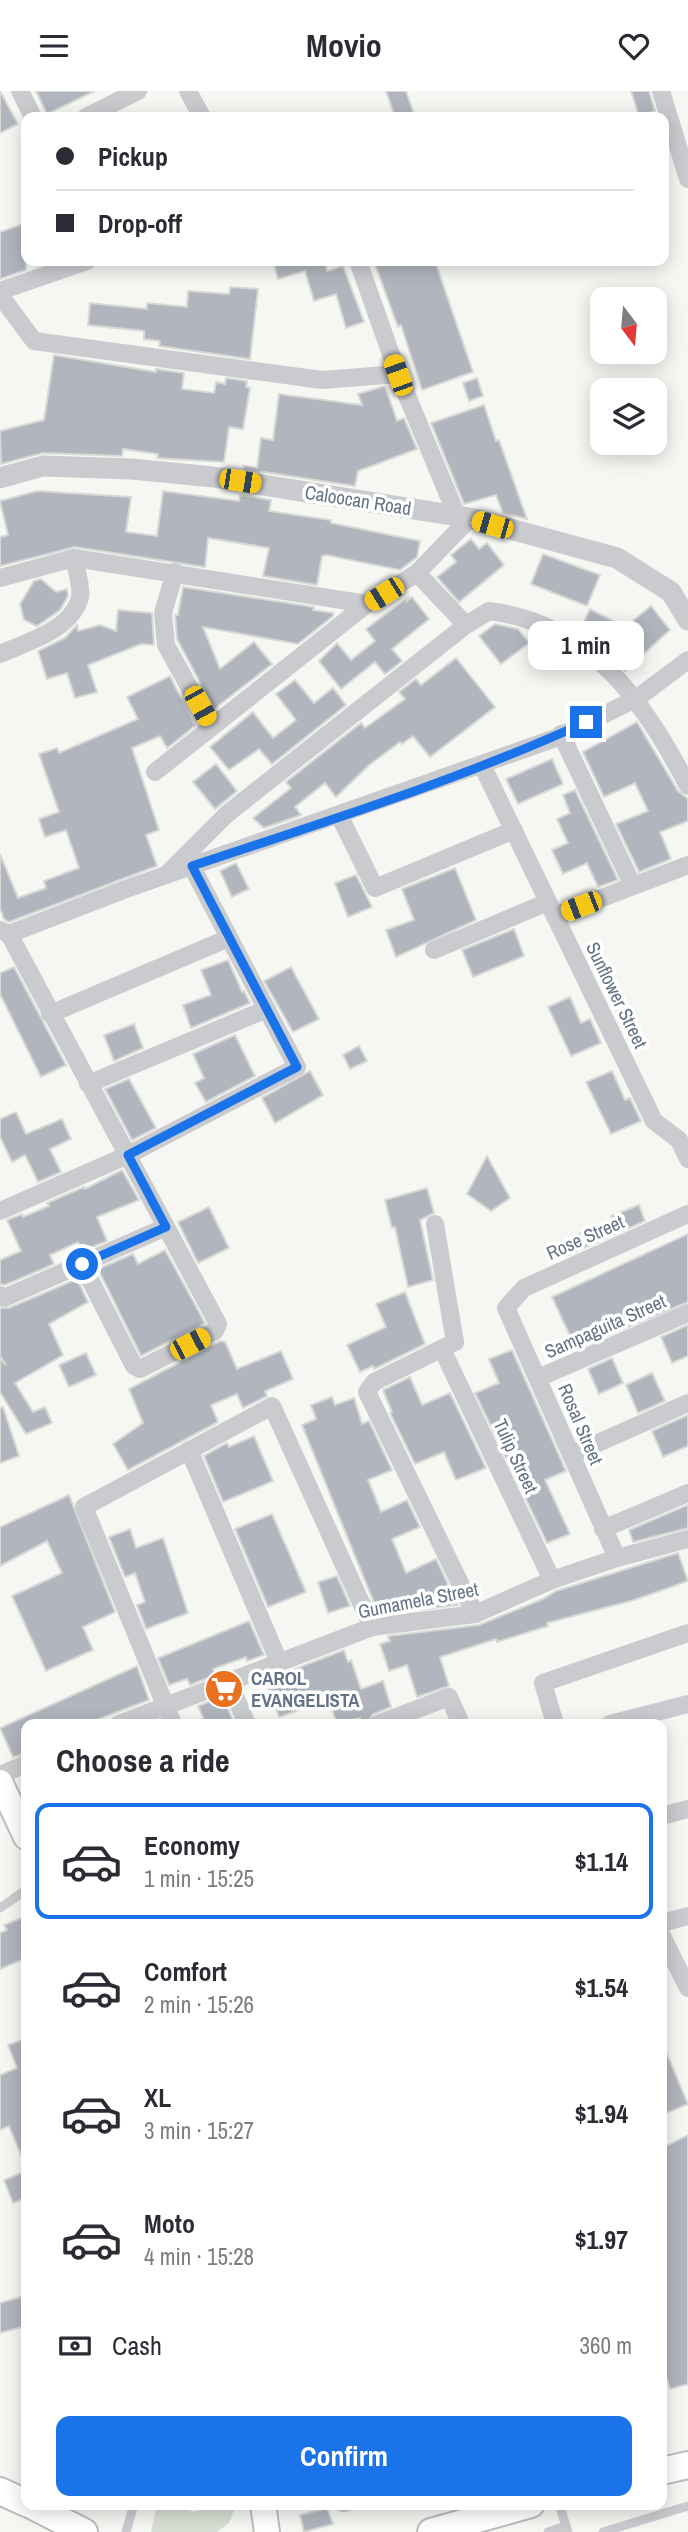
<!DOCTYPE html>
<html lang="en">
<head>
<meta charset="utf-8">
<style>
	:root { --surface:#fff; --page:#f7f7f7; --text:#2b2b33; --muted:#7c7c81; --line:#e1e1e2; --accent:#1a73e8 }
	body { margin:0; font-family:"Archivo Narrow",sans-serif; background:var(--page); color:var(--text); height:100vh; display:flex; flex-direction:column; font-size:26px; white-space:nowrap }
	* { box-sizing:border-box; margin:0 }
	p { font-size:23px; color:var(--muted) }
	.icon { flex:none; width:38px; height:38px; fill:none; stroke:currentColor; stroke-width:2; stroke-linecap:round; stroke-linejoin:round }
	.map { position:relative; flex:1; overflow:hidden }
	.details { position:absolute; left:21px; top:1628px; width:646px; height:791px; display:flex; flex-direction:column; background:var(--surface); border-radius:14px; box-shadow:0 4px 18px #0003 }
	.details>* { flex:none }
	.banner { position:absolute; left:21px; top:21px; width:648px; height:154px; border-radius:14px; box-shadow:0 4px 18px #0003; display:grid; align-content:center; height:154px; padding:0 35px; background:var(--surface) }
	.needle { width:46px; rotate:164deg }
	.buttons { position:absolute; left:590px; top:196px; display:grid; gap:14px }
	.buttons a { display:grid; place-items:center; width:77px; height:77px; border-radius:14px; background:var(--surface); box-shadow:0 4px 18px #0003; font-size:35px }
	.end { position:absolute; width:32px; height:32px; margin:-16px; border:9px solid #1a73e8; background:#fff; box-shadow:0 0 0 4px #fff }
	.from { border-radius:50% }
	.bubble { position:absolute; height:49px; border-radius:14px; background:var(--surface); box-shadow:0 4px 18px #0003; font-size:23px; font-weight:800; line-height:49px; text-align:center }
	.car { position:absolute; width:21px; height:42px; margin:-21px -10px; border-radius:9px; box-shadow:0 0 5px 2px #0007; background:linear-gradient(#f5c518 24%,#345 0 40%,#f5c518 0 76%,#345 0 86%,#f5c518 0) }
	.banner b { display:flex; align-items:center; gap:24px; height:66px; font-size:26px }
	.banner b+b { border-top:2px solid var(--line) }
	.banner i { width:18px; height:18px; background:var(--text) }
	ul { padding:0; list-style:none }
	li { display:flex; align-items:center; gap:21px; height:116px; margin:0 14px 10px; padding:0 21px; border:4px solid transparent; border-radius:14px }
	li div { flex:1 }
	li b { display:block; font-size:26px }
	li em { font-style:normal; font-weight:800 }
	li.selected { border-color:var(--accent) }
	li>.icon { width:63px; height:63px; stroke-width:1.5 }
	h2 { padding:0 35px; font-size:32px; line-height:84px }
	.pay { display:flex; align-items:center; gap:18px; height:77px; padding:0 35px; font-size:26px }
	.pay p { margin-inline-start:auto }
	.cta { display:flex; gap:14px; margin-top:auto; padding:14px 35px }
	.cta a { flex:1; height:80px; border-radius:14px; background:var(--accent); color:#fff; font-size:28px; font-weight:800; line-height:80px; text-align:center }
	header { display:flex; justify-content:space-between; align-items:center; height:91px; padding:0 35px; background:var(--surface); font-size:32px; font-weight:800 }
	.map>svg:first-child { display:block }
	.green { fill:#d7dfd4 }
	.building { fill:#b1b6be; stroke:#d8d8d6; stroke-width:2 }
	.lines { fill:none; stroke-linecap:round; stroke-linejoin:round }
	.secondary-casing { stroke:#bbbec3; stroke-width:28 }
	.primary-casing { stroke:#b9bcc0; stroke-width:30 }
	.service { stroke:#c9cbcf; stroke-width:9 }
	.minor { stroke:#c9cbcf; stroke-width:18 }
	.tertiary { stroke:#c9cbcf; stroke-width:21 }
	.secondary { stroke:#fff; stroke-width:24 }
	.primary { stroke:#fff; stroke-width:26 }
	.route { stroke:#1a73e8; stroke-width:9 }
	.labels { text-anchor:middle; dominant-baseline:central; stroke-width:7; stroke-linejoin:round; paint-order:stroke }
	.street-label { font-size:19px; fill:#647286; stroke:#fff }
	.poi-label { font-size:19px; font-weight:bold; fill:#647286; stroke:#fff; text-anchor:start }
</style>
</head>
<body>
<header><svg class="icon" aria-label="menu" viewBox="0 0 24 24"><path d="M4 6h16M4 12h16M4 18h16"/></svg>Movio<svg class="icon" aria-label="heart" viewBox="0 0 24 24"><path d="M12 20l-8-8c-3-5 5-10 8-4 3-6 11-1 8 4z"/></svg></header>
<div class="map">
<svg width="688" height="2441" viewBox="0 0 688 2441">
	<rect width="100%" height="100%" fill="#f6f7f3"/>
	<polygon class="green" points="157,2413 179,2413 193,2421 212,2417 215,2413 237,2413 229,2432 217,2441 151,2441"/>
	<g class="building">
		<polygon points="0,0 18,33 0,42"/>
		<polygon points="36,0 95,0 47,23"/>
		<polygon points="386,0 406,0 415,26 395,26"/>
		<polygon points="631,0 649,0 655,20 639,25"/>
		<polygon points="26,132 26,179 0,188 0,141"/>
		<polygon points="273,170 325,170 327,180 343,175 364,231 346,237 336,203 314,210 305,180 278,188"/>
		<polygon points="385,170 435,170 473,281 422,299 401,234 398,236 375,173"/>
		<polygon points="230,196 258,198 250,268 159,255 160,250 144,248 144,240 88,234 90,212 147,218 147,212 187,216 188,200 229,203"/>
		<polygon points="54,264 156,281 156,278 184,282 182,298 214,302 216,291 225,293 226,287 247,290 246,296 250,297 243,338 229,336 224,371 157,367 158,363 123,358 122,365 43,362 1,373 0,340 44,329"/>
		<polygon points="477,287 483,305 469,310 463,292"/>
		<polygon points="385,295 397,330 404,327 417,358 358,380 355,395 244,378 244,375 257,377 261,347 273,349 279,303 362,314 358,303"/>
		<polygon points="484,314 496,350 499,349 527,428 503,422 496,404 464,413 431,332"/>
		<polygon points="37,400 131,406 126,441 157,445 163,400 239,410 240,404 271,409 269,420 331,429 331,432 420,450 417,466 400,479 326,464 322,465 317,494 263,485 269,457 208,447 205,476 75,456 0,475 0,446 8,444 0,410"/>
		<polygon points="471,448 479,458 487,452 504,474 459,511 437,486 456,471 451,464"/>
		<polygon points="543,463 600,484 587,515 531,493"/>
		<polygon points="41,488 56,501 67,498 68,505 60,519 37,535 24,529 20,513 34,490"/>
		<polygon points="183,496 314,516 313,519 333,522 333,525 298,553 203,536 220,578 254,551 272,573 214,618 177,548 175,524 178,524"/>
		<polygon points="408,506 407,510 412,506 429,528 392,558 402,570 385,583 375,571 341,598 319,570 337,552 351,569 375,550 366,538"/>
		<polygon points="651,515 670,539 625,580 603,553 579,541 590,518 625,536"/>
		<polygon points="118,519 152,522 154,554 141,553 88,574 97,601 75,607 67,582 47,588 38,560 65,547 77,534 78,540 100,534 116,540"/>
		<polygon points="495,533 518,538 529,552 501,573 479,545"/>
		<polygon points="456,567 495,616 430,666 413,645 402,653 400,651 368,675 336,706 325,692 295,716 301,724 264,737 253,727 291,697 286,691 361,632 365,637 405,608 399,601 416,588 421,594"/>
		<polygon points="170,585 195,635 167,657 160,645 132,657 159,739 146,744 157,775 9,831 4,828 0,817 0,763 18,807 46,797 44,790 79,777 66,739 45,746 39,728 59,721 39,663 57,657 59,662 138,628 127,606"/>
		<polygon points="295,589 314,612 333,597 346,614 272,673 259,658 229,679 210,656 253,621 273,647 296,629 276,603"/>
		<polygon points="637,631 678,700 688,708 688,730 660,741 671,768 639,781 616,733 648,720 635,692 604,706 583,661"/>
		<polygon points="552,668 563,693 518,713 506,688"/>
		<polygon points="216,673 237,700 215,718 193,691"/>
		<polygon points="575,699 618,789 598,796 587,772 563,783 552,759 568,752 557,728 570,722 563,704"/>
		<polygon points="236,772 249,798 232,806 220,780"/>
		<polygon points="455,777 476,829 396,866 386,839 414,829 402,798"/>
		<polygon points="356,784 372,816 348,826 335,792"/>
		<polygon points="514,838 524,865 473,886 462,859"/>
		<polygon points="228,869 242,901 244,900 250,912 191,937 183,914 211,904 201,879"/>
		<polygon points="14,876 66,974 41,986 0,903 0,882"/>
		<polygon points="291,876 319,928 293,941 264,890"/>
		<polygon points="570,906 581,932 590,928 601,952 571,965 548,916"/>
		<polygon points="134,933 143,957 114,970 104,944"/>
		<polygon points="235,944 255,985 206,1011 195,992 204,987 193,963"/>
		<polygon points="359,955 367,970 350,978 343,964"/>
		<polygon points="310,980 323,1004 275,1032 262,1007"/>
		<polygon points="612,980 625,1009 630,1007 641,1030 611,1043 586,991"/>
		<polygon points="129,988 156,1037 132,1049 105,998"/>
		<polygon points="16,1021 26,1043 62,1028 71,1048 50,1058 61,1081 38,1091 25,1064 12,1071 0,1046 0,1028"/>
		<polygon points="487,1065 510,1107 491,1120 467,1103"/>
		<polygon points="122,1079 139,1109 97,1126 107,1150 82,1160 78,1151 50,1164 54,1173 5,1194 0,1193 0,1169 21,1160 7,1129 22,1123 23,1126 49,1115 47,1112 84,1096 85,1098"/>
		<polygon points="427,1097 434,1122 420,1129 433,1189 408,1196 395,1136 392,1137 385,1109"/>
		<polygon points="639,1114 645,1130 566,1165 562,1151 576,1147 575,1144 613,1132 611,1125"/>
		<polygon points="209,1116 229,1157 198,1172 178,1131"/>
		<polygon points="688,1143 688,1211 576,1258 552,1206"/>
		<polygon points="165,1159 205,1232 141,1265 98,1178 133,1163 138,1173"/>
		<polygon points="77,1188 88,1211 49,1233 63,1264 15,1292 33,1321 45,1316 52,1332 26,1343 0,1301 0,1267 6,1274 0,1265 0,1217 9,1217"/>
		<polygon points="405,1201 425,1253 374,1278 373,1275 360,1281 347,1254 386,1236 376,1213"/>
		<polygon points="688,1234 688,1265 672,1272 661,1246"/>
		<polygon points="220,1250 225,1251 237,1278 281,1260 293,1288 265,1300 267,1305 243,1317 237,1303 211,1314 218,1331 128,1379 113,1353 143,1332 129,1298"/>
		<polygon points="512,1259 566,1380 545,1389 570,1443 547,1452 475,1302 499,1292 489,1268"/>
		<polygon points="86,1262 96,1284 69,1296 59,1274"/>
		<polygon points="612,1267 623,1292 599,1303 588,1278"/>
		<polygon points="652,1282 665,1310 638,1322 626,1294"/>
		<polygon points="410,1286 422,1314 450,1302 486,1377 456,1389 444,1361 415,1373 390,1322 392,1321 383,1299"/>
		<polygon points="332,1306 335,1314 354,1307 362,1333 369,1330 392,1379 368,1389 381,1421 407,1409 420,1436 392,1448 406,1482 436,1468 458,1514 379,1524 302,1334 316,1328 311,1314"/>
		<polygon points="3,1316 19,1365 0,1372 0,1317"/>
		<polygon points="688,1324 688,1355 663,1366 652,1340"/>
		<polygon points="254,1345 273,1390 223,1411 204,1365 227,1352 229,1356"/>
		<polygon points="69,1404 115,1521 83,1536 93,1559 46,1580 12,1505 62,1482 47,1450 0,1475 0,1436"/>
		<polygon points="688,1414 688,1437 633,1451 629,1439"/>
		<polygon points="272,1423 306,1501 268,1516 235,1438"/>
		<polygon points="130,1438 136,1457 163,1447 188,1522 146,1538 137,1514 145,1511 135,1482 125,1486 109,1446"/>
		<polygon points="678,1462 688,1490 634,1509 547,1532 548,1535 497,1551 496,1548 440,1566 449,1595 417,1606 407,1574 389,1580 380,1553 390,1550 388,1545 479,1534 543,1508 556,1500"/>
		<polygon points="337,1485 350,1515 328,1522 318,1491"/>
		<polygon points="249,1530 264,1564 247,1570 246,1566 213,1578 216,1584 190,1594 187,1588 169,1594 158,1567"/>
		<polygon points="344,1559 348,1571 351,1569 361,1598 383,1590 391,1616 373,1623 367,1633 361,1633 360,1627 337,1633 329,1609 279,1626 269,1598 285,1593 282,1583"/>
		<polygon points="137,1575 149,1609 86,1633 26,1633 26,1662 13,1666 0,1637"/>
		<polygon points="223,1605 234,1633 206,1633 198,1615"/>
		<polygon points="26,1825 26,1867 0,1878 0,1842 7,1839 4,1834"/>
		<polygon points="22,1949 26,1960 26,2076 9,2035 0,2039 0,1984 17,1977 8,1954"/>
		<polygon points="662,1951 688,2013 662,2024"/>
		<polygon points="688,2044 688,2293 670,2298 662,2272 662,2057"/>
		<polygon points="26,2080 26,2107 13,2112 4,2089"/>
		<polygon points="21,2206 26,2235 0,2242 0,2212"/>
		<polygon points="327,2417 333,2433 304,2441 300,2424"/>
	</g>
	<g class="lines">
		<defs>
			<g id="secondary">
				<polyline points="0,1691 26,1746"/>
				<polyline points="263,2413 267,2441"/>
			</g>
			<g id="primary">
				<polyline points="662,2380 688,2374"/>
				<polyline points="0,2400 26,2412"/>
				<polyline points="29,2413 84,2441"/>
				<polyline points="431,2441 531,2413"/>
			</g>
		</defs>
		<use href="#secondary" class="secondary-casing"/>
		<use href="#primary" class="primary-casing"/>
		<g class="service">
			<polyline points="0,1817 26,1799"/>
			<polyline points="333,2413 344,2417 358,2413"/>
			<polyline points="559,2413 568,2441"/>
			<polyline points="126,2441 134,2413"/>
			<polyline points="548,2441 566,2435"/>
			<polyline points="603,2441 688,2415"/>
		</g>
		<g class="minor">
			<polyline points="20,0 33,26"/>
			<polyline points="188,0 202,26"/>
			<polyline points="661,0 688,88"/>
			<polyline points="86,26 138,0"/>
			<polyline points="358,170 398,283 457,425"/>
			<polyline points="0,200 87,170"/>
			<polyline points="0,204 34,250 322,289 398,283"/>
			<polyline points="175,481 163,522 166,554 211,636"/>
			<polyline points="417,482 466,534"/>
			<polyline points="0,487 74,467 367,513"/>
			<path d="M0 563C27 551 72 539 80 506 82 495 76 479 74 467"/>
			<polyline points="561,643 633,795"/>
			<polyline points="482,674 654,1030 679,1049 688,1068"/>
			<polyline points="155,681 367,513 417,482 470,427"/>
			<polyline points="339,724 375,797 514,739"/>
			<path d="M168 782 227 723 466 534 489 520C591 533 644 610 688 695"/>
			<polyline points="555,825 688,774"/>
			<polyline points="0,839 9,843 126,798 553,648 636,608 688,569"/>
			<polyline points="9,843 218,1233 215,1240 140,1278 134,1275 82,1173"/>
			<polyline points="434,859 548,811"/>
			<polyline points="50,923 229,847"/>
			<polyline points="88,993 267,918"/>
			<polyline points="0,1120 128,1064 297,976 192,776"/>
			<polyline points="435,1133 455,1251 374,1291 367,1301 475,1523"/>
			<polyline points="0,1204 4,1207 166,1136"/>
			<polyline points="442,1258 552,1489"/>
			<polyline points="538,1287 688,1222"/>
			<polyline points="189,1359 279,1571"/>
			<polyline points="571,1364 688,1312"/>
			<polyline points="603,1438 688,1402"/>
			<polyline points="617,1467 506,1217 524,1197 688,1123"/>
			<polyline points="228,1589 247,1633"/>
			<polyline points="119,1633 372,1536 475,1523 552,1489 617,1467 688,1448"/>
			<polyline points="173,1633 84,1416 272,1315 372,1536"/>
			<polyline points="378,1633 449,1606 461,1633"/>
			<polyline points="555,1633 543,1592 688,1542"/>
			<polyline points="610,1633 688,1613"/>
			<polyline points="0,1684 26,1673"/>
			<polyline points="662,1725 688,1718"/>
			<polyline points="662,1832 688,1825"/>
			<polyline points="662,1845 688,1897"/>
		</g>
		<polyline class="tertiary" points="0,387 43,375 132,378 213,386 470,427 617,467 671,501 688,529"/>
		<use href="#secondary" class="secondary"/>
		<use href="#primary" class="primary"/>
	</g>
	<g class="lines">
		<path class="route" d="M82 1173 166 1136 128 1064 297 976 192 775C324 731 460 689 586 631"/>
	</g>
	<defs>
		<symbol id="supermarket-disc" viewBox="-11 -11 22 22"><circle r="9.5" fill="#eb701f" stroke="#fff"/><path d="M-6-5.5h2.5l.6 2H6L4.5 2H-2.5L-4.4-4H-6ZM-1.5 3.2a1.3 1.3 0 1 0 .1 0ZM3 3.2a1.3 1.3 0 1 0 .1 0Z" fill="#fff"/></symbol>
	</defs>
	<g fill-rule="evenodd">
		<use href="#supermarket-disc" x="202" y="1576" width="44" height="44"/>
	</g>
	<g class="labels">
		<g class="street-label">
			<text transform="translate(358 409) rotate(9)">Caloocan Road</text>
			<text transform="translate(617 904) rotate(64)">Sunflower Street</text>
			<text transform="translate(585 1146) rotate(-24)">Rose Street</text>
			<text transform="translate(605 1235) rotate(-24)">Sampaguita Street</text>
			<text transform="translate(581 1333) rotate(67)">Rosal Street</text>
			<text transform="translate(516 1365) rotate(65)">Tulip Street</text>
			<text transform="translate(418 1509) rotate(-11)">Gumamela Street</text>
		</g>
		<g class="poi-label">
			<text x="251" y="1587">CAROL<tspan x="251" dy="22">EVANGELISTA</tspan></text>
		</g>
	</g>
</svg>
<div class="buttons">
<a><svg class="needle" viewBox="-14 -14 28 28"><path d="M0-13l5 13h-10z" fill="#e53935"/><path d="M0 13l5-13h-10z" fill="#7c7c81"/></svg></a>
<a><svg class="icon" aria-label="layers" viewBox="0 0 24 24"><path d="M12 4l9 5-9 5-9-5zM3 14l9 5 9-5"/></svg></a>
</div>
<i class="end from" style="left:82px;top:1173px"></i>
<i class="end" style="left:586px;top:631px"></i>
<div class="bubble" style="left:528px;top:530px;width:116px">1 min</div>
<i class="car" style="left:398px;top:284px;rotate:340deg"></i>
<i class="car" style="left:240px;top:390px;rotate:99deg"></i>
<i class="car" style="left:492px;top:434px;rotate:286deg"></i>
<i class="car" style="left:384px;top:503px;rotate:238deg"></i>
<i class="car" style="left:200px;top:615px;rotate:151deg"></i>
<i class="car" style="left:581px;top:815px;rotate:249deg"></i>
<i class="car" style="left:190px;top:1253px;rotate:63deg"></i>
<div class="banner">
<b><i class="from"></i>Pickup</b>
<b><i></i>Drop-off</b>
</div>
<section class="details">
<h2>Choose a ride</h2>
<ul>
<li class="selected"><svg class="icon" aria-label="car" viewBox="0 0 24 24"><path d="M5 17H2v-5l4-1 3-4h7l3 4 3 1v5h-3M9 17h6M6 11h13"/><circle cx="7" cy="17" r="2"/><circle cx="17" cy="17" r="2"/></svg><div><b>Economy</b><p>1 min · 15:25</p></div><em>$1.14</em></li>
<li><svg class="icon" aria-label="car" viewBox="0 0 24 24"><path d="M5 17H2v-5l4-1 3-4h7l3 4 3 1v5h-3M9 17h6M6 11h13"/><circle cx="7" cy="17" r="2"/><circle cx="17" cy="17" r="2"/></svg><div><b>Comfort</b><p>2 min · 15:26</p></div><em>$1.54</em></li>
<li><svg class="icon" aria-label="car" viewBox="0 0 24 24"><path d="M5 17H2v-5l4-1 3-4h7l3 4 3 1v5h-3M9 17h6M6 11h13"/><circle cx="7" cy="17" r="2"/><circle cx="17" cy="17" r="2"/></svg><div><b>XL</b><p>3 min · 15:27</p></div><em>$1.94</em></li>
<li><svg class="icon" aria-label="car" viewBox="0 0 24 24"><path d="M5 17H2v-5l4-1 3-4h7l3 4 3 1v5h-3M9 17h6M6 11h13"/><circle cx="7" cy="17" r="2"/><circle cx="17" cy="17" r="2"/></svg><div><b>Moto</b><p>4 min · 15:28</p></div><em>$1.97</em></li>
</ul>
<div class="pay"><svg class="icon" aria-label="cash" viewBox="0 0 24 24"><path d="M3 7h18v10H3z"/><circle cx="12" cy="12" r="2"/></svg>Cash<p>360 m</p></div>
<div class="cta"><a>Confirm</a></div>
</section>
</div>
</body>
</html>
